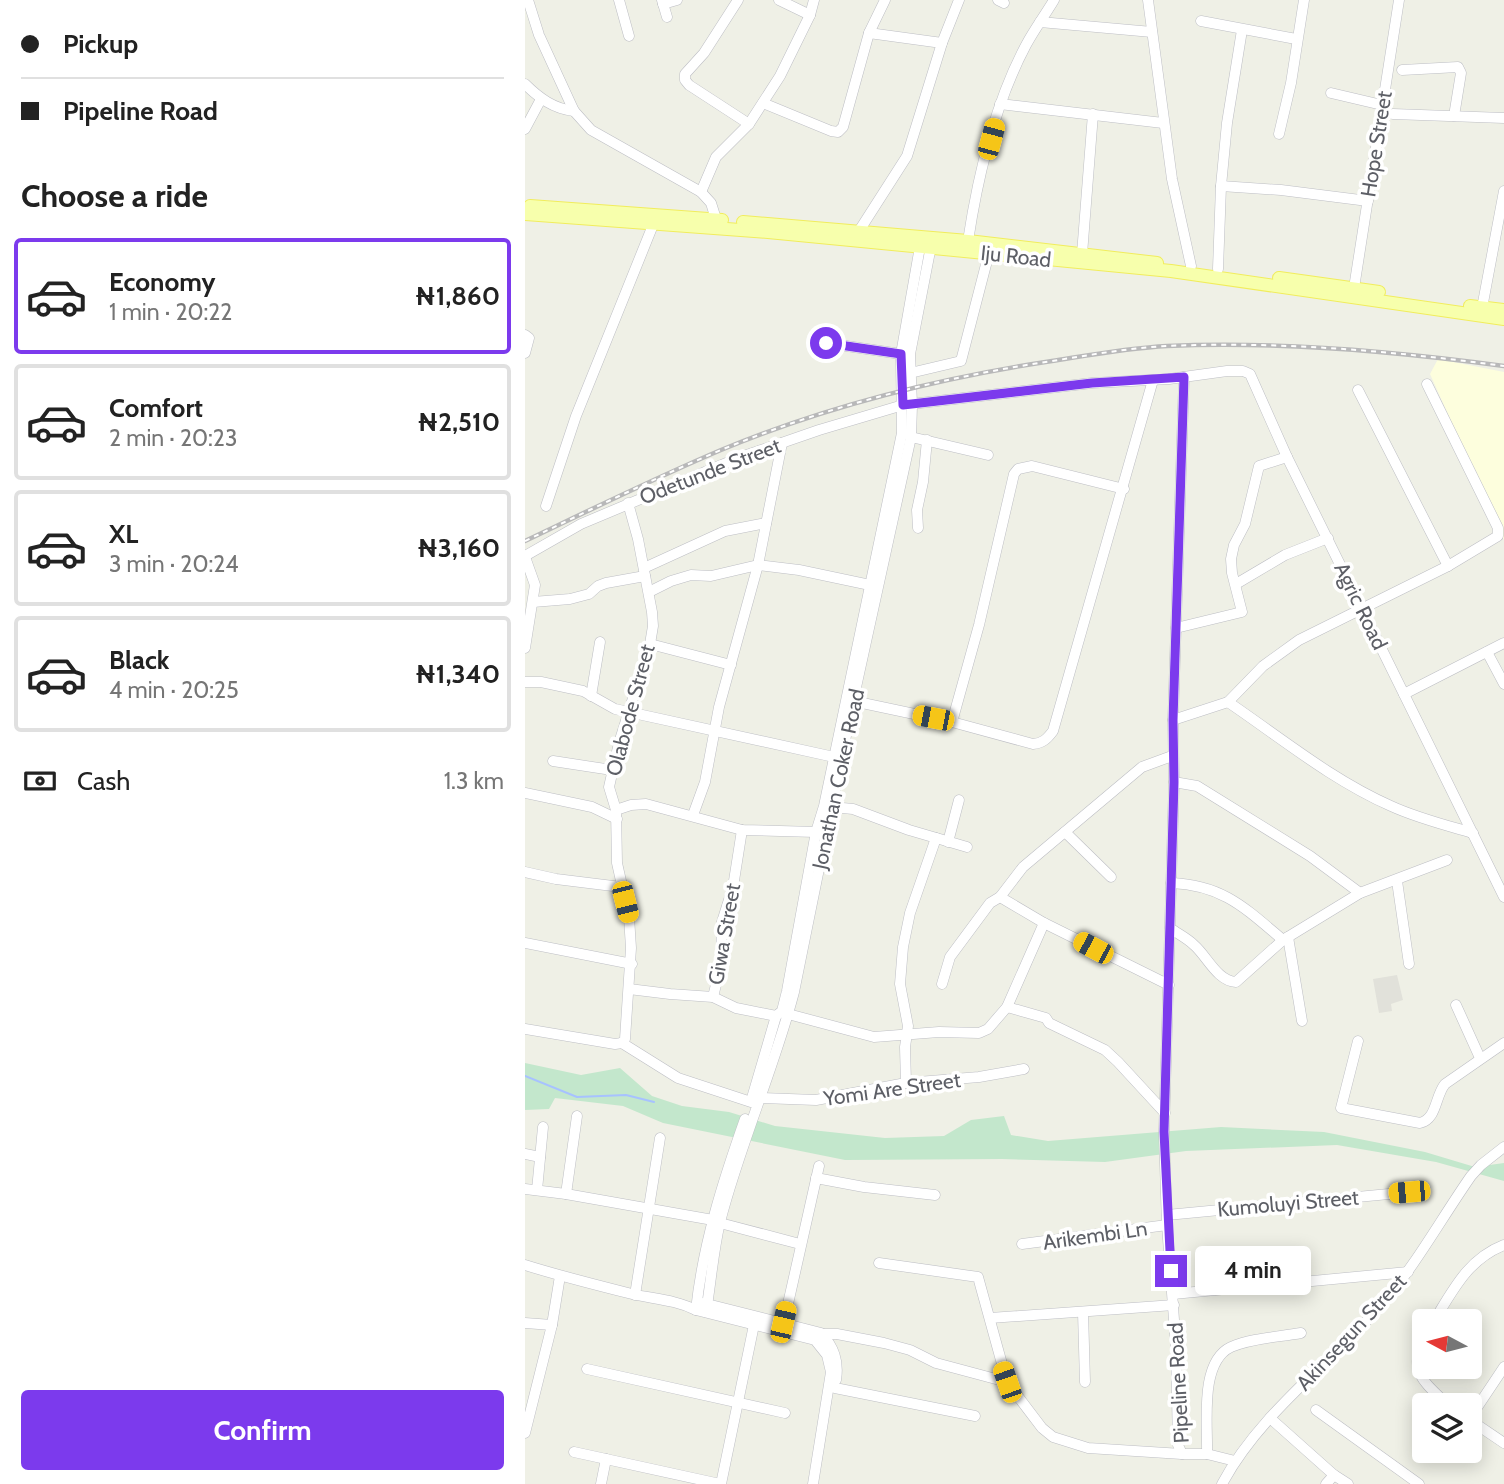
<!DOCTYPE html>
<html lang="en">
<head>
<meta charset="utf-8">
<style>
	:root { --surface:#fff; --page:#f2f2f2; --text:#222; --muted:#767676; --line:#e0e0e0; --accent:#7c3aed }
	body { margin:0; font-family:Cabin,sans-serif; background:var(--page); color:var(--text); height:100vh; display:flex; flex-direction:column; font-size:26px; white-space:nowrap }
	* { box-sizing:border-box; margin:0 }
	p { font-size:23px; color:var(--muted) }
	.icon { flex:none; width:38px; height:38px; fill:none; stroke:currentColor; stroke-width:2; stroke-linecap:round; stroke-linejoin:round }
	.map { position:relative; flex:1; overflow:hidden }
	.sheet { display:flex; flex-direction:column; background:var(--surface); width:525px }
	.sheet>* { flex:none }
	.hud { display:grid; align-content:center; height:154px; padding:0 21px; background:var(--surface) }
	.needle { width:46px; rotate:277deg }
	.fabs { position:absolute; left:887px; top:1309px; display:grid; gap:14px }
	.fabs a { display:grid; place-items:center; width:70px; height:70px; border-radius:7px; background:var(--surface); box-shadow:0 4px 18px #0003; font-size:35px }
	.end { position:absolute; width:32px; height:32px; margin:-16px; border:9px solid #7c3aed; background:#fff; box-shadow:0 0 0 4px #fff }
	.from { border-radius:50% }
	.bubble { position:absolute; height:49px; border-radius:7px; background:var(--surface); box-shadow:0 4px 18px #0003; font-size:23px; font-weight:800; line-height:49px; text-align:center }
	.car { position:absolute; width:21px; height:42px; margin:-21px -10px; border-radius:9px; box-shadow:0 0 5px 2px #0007; background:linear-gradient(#f5c518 24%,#345 0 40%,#f5c518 0 76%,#345 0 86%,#f5c518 0) }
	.hud b { display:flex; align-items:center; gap:24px; height:66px; font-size:26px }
	.hud b+b { border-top:2px solid var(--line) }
	.hud i { width:18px; height:18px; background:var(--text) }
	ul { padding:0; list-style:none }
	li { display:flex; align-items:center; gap:21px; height:116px; margin:0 14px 10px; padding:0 7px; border:4px solid var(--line); border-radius:7px }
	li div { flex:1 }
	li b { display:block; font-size:26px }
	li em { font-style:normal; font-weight:800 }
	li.current { border-color:var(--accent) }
	li>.icon { width:63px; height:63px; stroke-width:1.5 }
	h2 { padding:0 21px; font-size:32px; line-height:84px }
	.pay { display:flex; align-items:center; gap:18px; height:77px; padding:0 21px; font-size:26px }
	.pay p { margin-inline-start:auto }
	.action { display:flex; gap:14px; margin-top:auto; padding:14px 21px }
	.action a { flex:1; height:80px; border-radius:7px; background:var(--accent); color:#fff; font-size:28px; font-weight:800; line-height:80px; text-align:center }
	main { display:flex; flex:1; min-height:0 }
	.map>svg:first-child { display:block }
	.commercial { fill:#fdfedd }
	.industrial { fill:#e1e1da }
	.green { fill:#c3e7cc }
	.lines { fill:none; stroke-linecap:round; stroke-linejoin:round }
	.stream { stroke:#a7c2ff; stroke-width:2 }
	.minor-casing { stroke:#bdbec4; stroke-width:11 }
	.major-casing { stroke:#f1ed5d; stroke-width:14 }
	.minor { stroke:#fff; stroke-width:10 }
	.major { stroke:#f7ffac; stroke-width:12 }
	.rail-casing { stroke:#b8b8b9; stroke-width:4.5 }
	.rail { stroke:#fff; stroke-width:2; stroke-dasharray:5; stroke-linecap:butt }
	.route { stroke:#7c3aed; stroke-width:9 }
	.labels { text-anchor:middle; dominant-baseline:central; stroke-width:7; stroke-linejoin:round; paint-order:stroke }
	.street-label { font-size:21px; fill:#5d5f66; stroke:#fff }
</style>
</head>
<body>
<main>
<section class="sheet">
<div class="hud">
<b><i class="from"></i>Pickup</b>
<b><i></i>Pipeline Road</b>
</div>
<h2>Choose a ride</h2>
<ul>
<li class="current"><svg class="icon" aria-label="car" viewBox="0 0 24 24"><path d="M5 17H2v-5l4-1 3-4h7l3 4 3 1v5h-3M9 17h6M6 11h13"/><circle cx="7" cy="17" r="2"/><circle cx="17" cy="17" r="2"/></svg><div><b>Economy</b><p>1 min · 20:22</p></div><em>₦1,860</em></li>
<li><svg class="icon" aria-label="car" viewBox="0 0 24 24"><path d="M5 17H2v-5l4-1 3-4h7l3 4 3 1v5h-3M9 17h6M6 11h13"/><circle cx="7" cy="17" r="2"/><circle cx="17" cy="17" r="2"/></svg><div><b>Comfort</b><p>2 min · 20:23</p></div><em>₦2,510</em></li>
<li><svg class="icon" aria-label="car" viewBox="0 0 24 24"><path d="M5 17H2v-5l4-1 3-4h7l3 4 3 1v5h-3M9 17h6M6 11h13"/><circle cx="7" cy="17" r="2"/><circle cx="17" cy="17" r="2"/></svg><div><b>XL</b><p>3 min · 20:24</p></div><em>₦3,160</em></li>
<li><svg class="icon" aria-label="car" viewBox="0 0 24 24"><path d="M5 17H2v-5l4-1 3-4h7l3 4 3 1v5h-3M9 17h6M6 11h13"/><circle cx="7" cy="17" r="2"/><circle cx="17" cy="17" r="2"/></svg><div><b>Black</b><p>4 min · 20:25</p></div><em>₦1,340</em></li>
</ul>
<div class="pay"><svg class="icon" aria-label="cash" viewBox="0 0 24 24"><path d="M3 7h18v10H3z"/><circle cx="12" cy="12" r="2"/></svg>Cash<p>1.3 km</p></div>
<div class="action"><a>Confirm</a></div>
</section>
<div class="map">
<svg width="979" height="1484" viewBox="0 0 979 1484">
	<rect width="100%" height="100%" fill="#eff0e6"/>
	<polygon class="commercial" points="913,359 979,372 979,540 905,374"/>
	<polygon class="industrial" points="872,975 878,1000 866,1004 867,1011 854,1013 848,979"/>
	<polygon class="green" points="0,1063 56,1075 95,1068 127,1096 157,1106 204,1112 250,1126 360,1138 419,1136 446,1120 479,1116 486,1135 523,1141 696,1127 799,1132 900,1152 950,1167 979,1163 979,1181 911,1162 812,1145 661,1151 580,1162 477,1159 320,1160 138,1123 98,1106 30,1098 24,1109 0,1110"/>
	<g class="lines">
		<polyline class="stream" points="0,1076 52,1097 101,1095 129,1102"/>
		<defs>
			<g id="minor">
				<polyline points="3,0 14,35 49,111 66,130 176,192 186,203 191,219"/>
				<polyline points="94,0 104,36"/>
				<polyline points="137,0 142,17"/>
				<polyline points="213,0 179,53 160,74 160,80 164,85 224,124"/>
				<polyline points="254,0 285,15"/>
				<polyline points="473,0 479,3"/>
				<polyline points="623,0 647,179 666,266"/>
				<polyline points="138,4 152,0"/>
				<polyline points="676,21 771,39"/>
				<polyline points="515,22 627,32"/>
				<polyline points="344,33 417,43"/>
				<polyline points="877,70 933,67 936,73 929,116"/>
				<path d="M0 84C14 98 29 109 49 111"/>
				<polyline points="806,93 857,105"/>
				<polyline points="238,103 306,131 313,132 318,127 344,33 360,0"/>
				<polyline points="475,104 638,123"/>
				<polyline points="868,114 979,118"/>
				<polyline points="0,129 16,99"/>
				<polyline points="754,134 766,83 779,0"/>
				<polyline points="696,186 756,190 843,201"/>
				<polyline points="176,192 191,157 224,124 255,76 285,15 289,0"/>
				<polyline points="334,231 382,156 417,43 434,0"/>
				<path d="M443 241C453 175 469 105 501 45 509 30 520 15 529 0"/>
				<polyline points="557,254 568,114"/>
				<polyline points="693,269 696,186 702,123 717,30"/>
				<polyline points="829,288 874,0"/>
				<polyline points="957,308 979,191"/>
				<polyline points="0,335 4,338 0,353"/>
				<polyline points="301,343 376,354"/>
				<polyline points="381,374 436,361 464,253"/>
				<polyline points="659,377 648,720 649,782 639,1132 642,1225 651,1347 653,1445 657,1454 682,1454 710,1461"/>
				<polyline points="833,390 923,566"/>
				<polyline points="386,437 463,455"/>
				<polyline points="21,506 51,416 128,225"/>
				<polyline points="393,528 392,510 398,482 402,440"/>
				<polyline points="0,556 56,524 213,458 294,430 378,405 567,383 644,379 702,371 718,371 725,374 762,457 979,897"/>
				<polyline points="0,557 10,585 0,648"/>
				<polyline points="119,568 200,531 241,523"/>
				<polyline points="711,584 760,555 803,538"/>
				<polyline points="124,592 146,581 166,575 186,576 233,565 274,570 345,585"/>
				<polyline points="8,602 45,599 64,594 73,586 81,583 120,576"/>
				<polyline points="651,628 717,612 707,573 706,559 709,545 720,524 734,466 762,457"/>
				<polyline points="125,644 206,665"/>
				<polyline points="962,652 979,684"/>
				<polyline points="0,682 16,682 58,691 90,709 309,757"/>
				<polyline points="879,694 979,643"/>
				<polyline points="66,696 75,642"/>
				<path d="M328 701 427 722 508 744C518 743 522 739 528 731L628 380"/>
				<path d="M703 702C756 738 807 780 866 806 892 818 920 825 948 833"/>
				<polyline points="648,720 703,702 738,666 774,640 923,566 973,536 973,528 902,384"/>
				<polyline points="427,722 454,625 489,474 493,469 507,466 599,489"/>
				<polyline points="28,761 87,770"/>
				<polyline points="649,782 672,786 785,856 835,893"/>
				<polyline points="0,793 67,807 92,819"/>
				<polyline points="307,807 328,809 384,830 442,847"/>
				<polyline points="91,810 106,805 121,804 217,830 291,832"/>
				<polyline points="168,815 180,782 194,707 233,565 257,443"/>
				<polyline points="540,832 586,877"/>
				<polyline points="423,842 434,800"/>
				<polyline points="0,872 31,879 96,887"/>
				<polyline points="872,881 884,964"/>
				<path d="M646 883C698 885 720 908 758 940"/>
				<polyline points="475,897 519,923 644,985"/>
				<path d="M645 928C653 934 662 938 669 945 682 956 692 981 711 982L758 940 835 893 922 860"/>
				<polyline points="763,937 777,1021"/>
				<polyline points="0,943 107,964"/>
				<polyline points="417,984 425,957 465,903 475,897 498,867 617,767 647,756"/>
				<polyline points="104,989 145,994 188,997 211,1008 251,1016"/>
				<polyline points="188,997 196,964 197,922 208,887 217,830"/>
				<polyline points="931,1005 955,1058"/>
				<polyline points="482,1007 521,1018 524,1023 580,1050 593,1062 640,1113"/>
				<polyline points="263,1014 349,1037 414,1032 454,1033 463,1029 482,1007 519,923"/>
				<polyline points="0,1029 90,1044 97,1043"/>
				<path d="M833 1041 816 1108 895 1123C912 1119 910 1096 920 1084L979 1043"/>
				<polyline points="97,1043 100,1039 106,948 104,917 92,863 91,810 84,787 94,743 125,644 128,626 127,612 113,539 103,503"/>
				<polyline points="97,1043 153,1078 226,1102"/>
				<polyline points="381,1083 380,1047 383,1026 375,984 378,947 385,913 411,838"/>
				<polyline points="227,1098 251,1016 257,1011 262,991 291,832 299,806 377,433 376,354 396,241"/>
				<polyline points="234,1098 291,1100 381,1083 454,1077 499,1069"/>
				<polyline points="0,1154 15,1157"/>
				<polyline points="291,1178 339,1187 410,1195"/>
				<polyline points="0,1189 41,1194 188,1220"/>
				<polyline points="12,1190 18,1127"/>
				<polyline points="41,1194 52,1116"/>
				<polyline points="642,1215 885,1192"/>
				<polyline points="195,1223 275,1244"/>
				<polyline points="497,1244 642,1225"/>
				<polyline points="354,1263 453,1277 482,1382 517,1428 528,1437 563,1448 657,1454"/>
				<path d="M0 1265C35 1276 71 1285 107 1294 129 1299 151 1300 171 1310L290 1340 302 1355 306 1372 288 1484"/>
				<polyline points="648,1294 883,1272"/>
				<polyline points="110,1295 135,1138"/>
				<path d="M178 1303 296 1333C309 1347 314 1361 311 1380"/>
				<path d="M171 1310C178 1244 198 1181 220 1119"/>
				<path d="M181 1312C186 1282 188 1252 195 1222 215 1144 249 1069 269 992L328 701 386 437 387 405 385 354 407 241"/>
				<polyline points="558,1312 560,1382"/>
				<polyline points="465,1318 649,1305"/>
				<path d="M909 1321C928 1290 943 1259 979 1245"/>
				<polyline points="0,1323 27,1325"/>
				<polyline points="258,1326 294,1166"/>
				<polyline points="295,1334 312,1334 359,1343 385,1350 411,1363 482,1382"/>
				<path d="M900 1338C881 1370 900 1383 923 1405"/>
				<polyline points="62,1369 260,1413"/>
				<polyline points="310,1388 450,1416"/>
				<polyline points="791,1410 894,1484"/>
				<polyline points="745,1418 809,1475 823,1484"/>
				<polyline points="945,1418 979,1367"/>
				<polyline points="945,1420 979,1443"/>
				<polyline points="0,1433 27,1325 35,1276"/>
				<polyline points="49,1452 195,1484"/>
				<path d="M682 1454C683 1424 674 1362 706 1347 727 1338 754 1337 776 1333"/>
				<polyline points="76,1484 81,1459"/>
				<polyline points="196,1484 230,1320"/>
				<path d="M697 1484C735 1413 805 1364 857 1304 891 1265 916 1219 946 1176L956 1165 979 1147"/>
				<polyline points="801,1484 809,1475"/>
			</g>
			<g id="major">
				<polyline points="5,206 197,220"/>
				<polyline points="0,214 243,232 646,271 979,319"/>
				<polyline points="218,222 443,241 632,263"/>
				<polyline points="754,278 854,292"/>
				<polyline points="945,306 979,310"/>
			</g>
		</defs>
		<use href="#minor" class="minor-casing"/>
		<use href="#major" class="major-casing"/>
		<use href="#minor" class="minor"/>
		<use href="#major" class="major"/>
		<defs>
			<path id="rail" d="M0 541C65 510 130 478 196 450 302 406 414 378 527 361 565 355 603 348 642 346 754 341 868 351 979 366"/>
		</defs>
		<use href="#rail" class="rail-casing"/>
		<use href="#rail" class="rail"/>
	</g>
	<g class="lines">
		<polyline class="route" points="301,343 376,354 378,405 567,383 659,377 648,720 649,782 639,1132 646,1271"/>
	</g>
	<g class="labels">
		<g class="street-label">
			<text transform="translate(851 144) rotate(-81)">Hope Street</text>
			<text transform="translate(491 256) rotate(6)">Iju Road</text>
			<text transform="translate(185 471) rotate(-21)">Odetunde Street</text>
			<text transform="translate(836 606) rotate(64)">Agric Road</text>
			<text transform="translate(105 710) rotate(-75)">Olabode Street</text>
			<text transform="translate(313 779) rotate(-78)">Jonathan Coker Road</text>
			<text transform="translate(199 934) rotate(-80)">Giwa Street</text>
			<text transform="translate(367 1089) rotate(-8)">Yomi Are Street</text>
			<text transform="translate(763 1203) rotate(-5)">Kumoluyi Street</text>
			<text transform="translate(570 1235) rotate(-8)">Arikembi Ln</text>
			<text transform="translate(826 1332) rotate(-47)">Akinsegun Street</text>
			<text transform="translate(653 1383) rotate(-93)">Pipeline Road</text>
		</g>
	</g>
</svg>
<div class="fabs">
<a><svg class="needle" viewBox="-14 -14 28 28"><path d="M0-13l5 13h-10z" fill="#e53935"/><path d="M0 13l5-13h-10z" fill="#767676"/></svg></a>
<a><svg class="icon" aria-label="layers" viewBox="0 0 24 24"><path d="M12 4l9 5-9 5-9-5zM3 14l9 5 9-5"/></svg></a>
</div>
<i class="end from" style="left:301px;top:343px"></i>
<i class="end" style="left:646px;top:1271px"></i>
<div class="bubble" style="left:670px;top:1246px;width:116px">4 min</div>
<i class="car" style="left:466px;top:139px;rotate:15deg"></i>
<i class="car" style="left:408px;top:718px;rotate:281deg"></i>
<i class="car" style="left:100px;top:902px;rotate:166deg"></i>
<i class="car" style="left:568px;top:948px;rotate:298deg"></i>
<i class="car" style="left:884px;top:1192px;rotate:265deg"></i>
<i class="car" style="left:258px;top:1322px;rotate:13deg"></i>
<i class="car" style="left:482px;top:1382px;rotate:341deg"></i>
</div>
</main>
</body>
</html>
